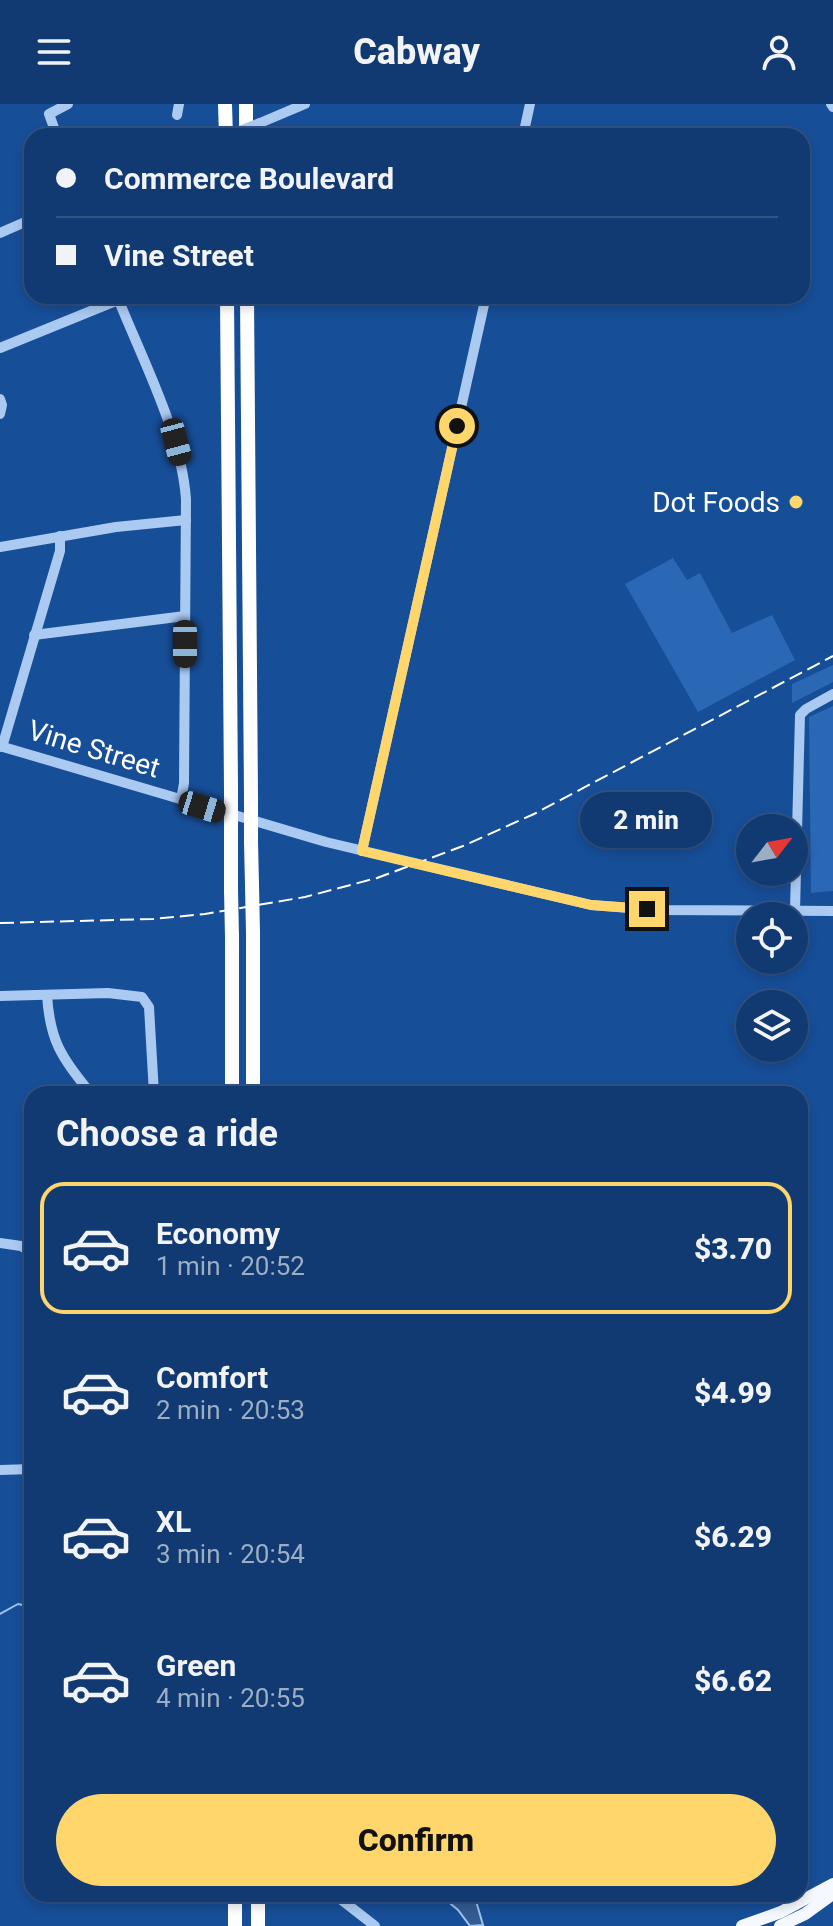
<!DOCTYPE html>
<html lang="en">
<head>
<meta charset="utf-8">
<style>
	:root { --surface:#113a72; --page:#1a4177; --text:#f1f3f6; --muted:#9cadc4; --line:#305484; --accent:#ffd66b }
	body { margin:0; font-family:Roboto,sans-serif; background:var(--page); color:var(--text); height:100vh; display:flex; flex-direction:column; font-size:30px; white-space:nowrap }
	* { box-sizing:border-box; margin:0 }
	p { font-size:26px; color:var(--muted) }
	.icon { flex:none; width:44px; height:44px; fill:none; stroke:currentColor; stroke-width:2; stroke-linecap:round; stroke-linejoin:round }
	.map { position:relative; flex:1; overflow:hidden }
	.side { position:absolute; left:24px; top:982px; width:784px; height:816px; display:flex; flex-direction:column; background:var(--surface); border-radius:24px; box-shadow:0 4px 12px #0003,0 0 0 2px var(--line) }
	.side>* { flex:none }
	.banner { position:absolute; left:24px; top:24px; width:786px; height:176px; border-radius:24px; box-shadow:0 4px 12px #0003,0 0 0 2px var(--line); display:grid; align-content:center; height:176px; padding:0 32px; background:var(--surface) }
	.needle { width:52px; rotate:59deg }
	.buttons { position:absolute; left:736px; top:710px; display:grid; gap:16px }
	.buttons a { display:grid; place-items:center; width:72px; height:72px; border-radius:50%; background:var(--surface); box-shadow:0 4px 12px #0003,0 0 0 2px var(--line); font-size:40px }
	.end { position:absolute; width:36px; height:36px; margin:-18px; border:10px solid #ffd66b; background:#111; box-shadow:0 0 0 4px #111 }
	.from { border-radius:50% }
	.bubble { position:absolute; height:56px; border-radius:28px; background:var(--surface); box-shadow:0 4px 12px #0003,0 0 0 2px var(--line); font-size:26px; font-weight:800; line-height:56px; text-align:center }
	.car { position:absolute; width:24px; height:48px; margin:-24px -12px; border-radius:10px; box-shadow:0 0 6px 2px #0007; background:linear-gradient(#222 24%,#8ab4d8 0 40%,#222 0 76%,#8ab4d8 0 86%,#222 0) }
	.banner b { display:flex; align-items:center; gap:28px; height:76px; font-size:30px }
	.banner b+b { border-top:2px solid var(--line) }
	.banner i { width:20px; height:20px; background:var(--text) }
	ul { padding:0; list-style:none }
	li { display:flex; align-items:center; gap:24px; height:132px; margin:0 16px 12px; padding:0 16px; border:4px solid transparent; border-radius:24px }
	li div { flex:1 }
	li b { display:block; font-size:30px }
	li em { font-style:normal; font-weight:800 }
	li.selected { border-color:var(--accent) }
	li>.icon { width:72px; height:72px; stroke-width:1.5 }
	h2 { padding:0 32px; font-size:36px; line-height:96px }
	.cta { display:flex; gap:16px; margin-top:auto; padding:16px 32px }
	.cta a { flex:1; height:92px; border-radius:48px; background:var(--accent); color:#111; font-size:32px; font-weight:800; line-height:92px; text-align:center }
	header { display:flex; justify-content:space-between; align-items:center; height:104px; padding:0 32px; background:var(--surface); font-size:36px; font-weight:800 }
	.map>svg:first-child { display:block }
	.green { fill:#2a68b6 }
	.water { fill:#345c92; stroke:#9dc5f4; stroke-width:2 }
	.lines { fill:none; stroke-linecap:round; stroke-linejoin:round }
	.stream { stroke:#9dc5f4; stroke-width:2 }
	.minor { stroke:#abcaf2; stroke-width:10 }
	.major { stroke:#f5f9ff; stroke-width:12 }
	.highway { stroke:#fff; stroke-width:14 }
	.rail { stroke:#fff; stroke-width:2; stroke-dasharray:14 6; stroke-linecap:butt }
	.minor-bridge { stroke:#abcaf2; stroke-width:10 }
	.highway-bridge { stroke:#fff; stroke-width:14 }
	.route { stroke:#ffd66b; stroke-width:10 }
	.poi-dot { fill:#ffd66b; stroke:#174e98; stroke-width:3 }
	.labels { text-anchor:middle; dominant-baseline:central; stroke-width:7; stroke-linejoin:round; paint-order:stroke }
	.poi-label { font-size:28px; fill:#fff; stroke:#174e98; text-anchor:end }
	.street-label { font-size:28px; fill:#fff; stroke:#174e98 }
</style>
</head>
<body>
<header><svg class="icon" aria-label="menu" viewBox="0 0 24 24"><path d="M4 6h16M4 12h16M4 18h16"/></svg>Cabway<svg class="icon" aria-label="person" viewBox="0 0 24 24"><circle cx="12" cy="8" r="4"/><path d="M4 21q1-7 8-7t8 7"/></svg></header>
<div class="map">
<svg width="833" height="1822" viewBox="0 0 833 1822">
	<rect width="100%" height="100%" fill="#174e98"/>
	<g class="green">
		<polygon points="673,454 687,476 700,469 732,529 772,511 795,556 698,608 625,480"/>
		<polygon points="833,561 833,578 792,599 792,580"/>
		<polygon points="833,602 833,787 811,789 809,613"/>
	</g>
	<polygon class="water" points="439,1790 474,1790 483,1821 470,1822 458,1806"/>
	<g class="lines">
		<polyline class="stream" points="0,1510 18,1500 32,1503"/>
		<g class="minor">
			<polyline points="831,0 833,3"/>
			<polyline points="177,11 179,0"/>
			<polyline points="260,19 305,0"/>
			<polyline points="57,32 49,10 68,0"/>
			<polyline points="523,32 530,0"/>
			<polyline points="0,129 32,115"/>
			<path d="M117 192C142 255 181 328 186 395L184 679 181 696"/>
			<polyline points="0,244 118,196"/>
			<polyline points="0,295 2,301 0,310"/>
			<polyline points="0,443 116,423 186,416"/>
			<polyline points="34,531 185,512"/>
			<polyline points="0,642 326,738 591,801 655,806 833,807"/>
			<polyline points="2,643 60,447 60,432"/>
			<polyline points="362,747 486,192"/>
			<polyline points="795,806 800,611 806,605 833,590"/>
			<path d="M47 891C50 939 62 953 91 990"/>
			<polyline points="0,892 108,889 142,893 149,903 154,990"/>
			<polyline points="0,1139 21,1142 32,1148"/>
			<polyline points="0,1366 32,1365"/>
			<polyline points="334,1790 375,1822"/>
		</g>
		<g class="major">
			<polyline points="742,1822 781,1808 833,1780"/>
			<polyline points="780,1822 805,1810 833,1790"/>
		</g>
		<g class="highway">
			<polyline points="225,0 226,32"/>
			<polyline points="246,0 246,32"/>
			<polyline points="227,192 231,686"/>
			<polyline points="247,192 251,693"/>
			<polyline points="231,732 231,786"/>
			<polyline points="251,738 252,781"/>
			<polyline points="253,829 253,990"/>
			<polyline points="232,833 232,990"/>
			<polyline points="235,1790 235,1822"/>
			<polyline points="258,1790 258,1822"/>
		</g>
		<polyline class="rail" points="0,819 153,815 205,810 305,793 377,774 463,742 534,710 833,552"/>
		<polyline class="minor-bridge" points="227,32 260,19"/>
		<g class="highway-bridge">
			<polyline points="231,732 231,686"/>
			<polyline points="251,738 251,693"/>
			<polyline points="252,781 253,829"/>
			<polyline points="231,786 232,833"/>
		</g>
	</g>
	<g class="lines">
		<polyline class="route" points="457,322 362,747 591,801 647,805"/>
	</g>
	<circle class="poi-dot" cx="796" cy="398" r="8"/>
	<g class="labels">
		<g class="poi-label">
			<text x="780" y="398">Dot Foods</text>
		</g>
		<g class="street-label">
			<text transform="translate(94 645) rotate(17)">Vine Street</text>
		</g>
	</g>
</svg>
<div class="buttons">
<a><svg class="needle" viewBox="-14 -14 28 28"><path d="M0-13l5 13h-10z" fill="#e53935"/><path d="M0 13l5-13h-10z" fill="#9cadc4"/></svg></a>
<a><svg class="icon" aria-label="locate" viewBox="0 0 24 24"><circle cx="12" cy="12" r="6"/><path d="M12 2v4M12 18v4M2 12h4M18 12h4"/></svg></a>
<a><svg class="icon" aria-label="layers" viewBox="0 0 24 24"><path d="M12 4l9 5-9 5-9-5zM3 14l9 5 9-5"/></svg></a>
</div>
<i class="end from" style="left:457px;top:322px"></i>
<i class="end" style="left:647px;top:805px"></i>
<div class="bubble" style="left:580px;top:688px;width:132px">2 min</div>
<i class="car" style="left:176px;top:338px;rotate:165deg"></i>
<i class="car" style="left:185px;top:540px;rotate:180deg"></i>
<i class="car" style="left:202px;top:703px;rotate:107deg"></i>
<div class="banner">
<b><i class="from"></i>Commerce Boulevard</b>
<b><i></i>Vine Street</b>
</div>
<section class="side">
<h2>Choose a ride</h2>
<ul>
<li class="selected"><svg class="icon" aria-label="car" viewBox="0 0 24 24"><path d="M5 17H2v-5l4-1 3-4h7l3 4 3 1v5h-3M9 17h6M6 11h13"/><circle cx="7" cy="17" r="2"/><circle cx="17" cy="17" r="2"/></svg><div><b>Economy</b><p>1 min · 20:52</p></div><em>$3.70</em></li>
<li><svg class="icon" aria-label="car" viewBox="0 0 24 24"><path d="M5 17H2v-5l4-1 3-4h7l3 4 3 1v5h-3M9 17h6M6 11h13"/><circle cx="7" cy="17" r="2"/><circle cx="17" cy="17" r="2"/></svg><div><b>Comfort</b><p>2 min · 20:53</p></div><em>$4.99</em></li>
<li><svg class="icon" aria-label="car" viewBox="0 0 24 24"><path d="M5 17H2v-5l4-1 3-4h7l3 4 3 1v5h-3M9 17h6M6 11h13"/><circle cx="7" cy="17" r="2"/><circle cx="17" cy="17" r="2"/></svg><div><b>XL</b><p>3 min · 20:54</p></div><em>$6.29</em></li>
<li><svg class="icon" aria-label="car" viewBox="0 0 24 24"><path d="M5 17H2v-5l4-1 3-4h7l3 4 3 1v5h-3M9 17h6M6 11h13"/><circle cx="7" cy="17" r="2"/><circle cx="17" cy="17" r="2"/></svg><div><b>Green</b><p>4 min · 20:55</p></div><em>$6.62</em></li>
</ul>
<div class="cta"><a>Confirm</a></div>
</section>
</div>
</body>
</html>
